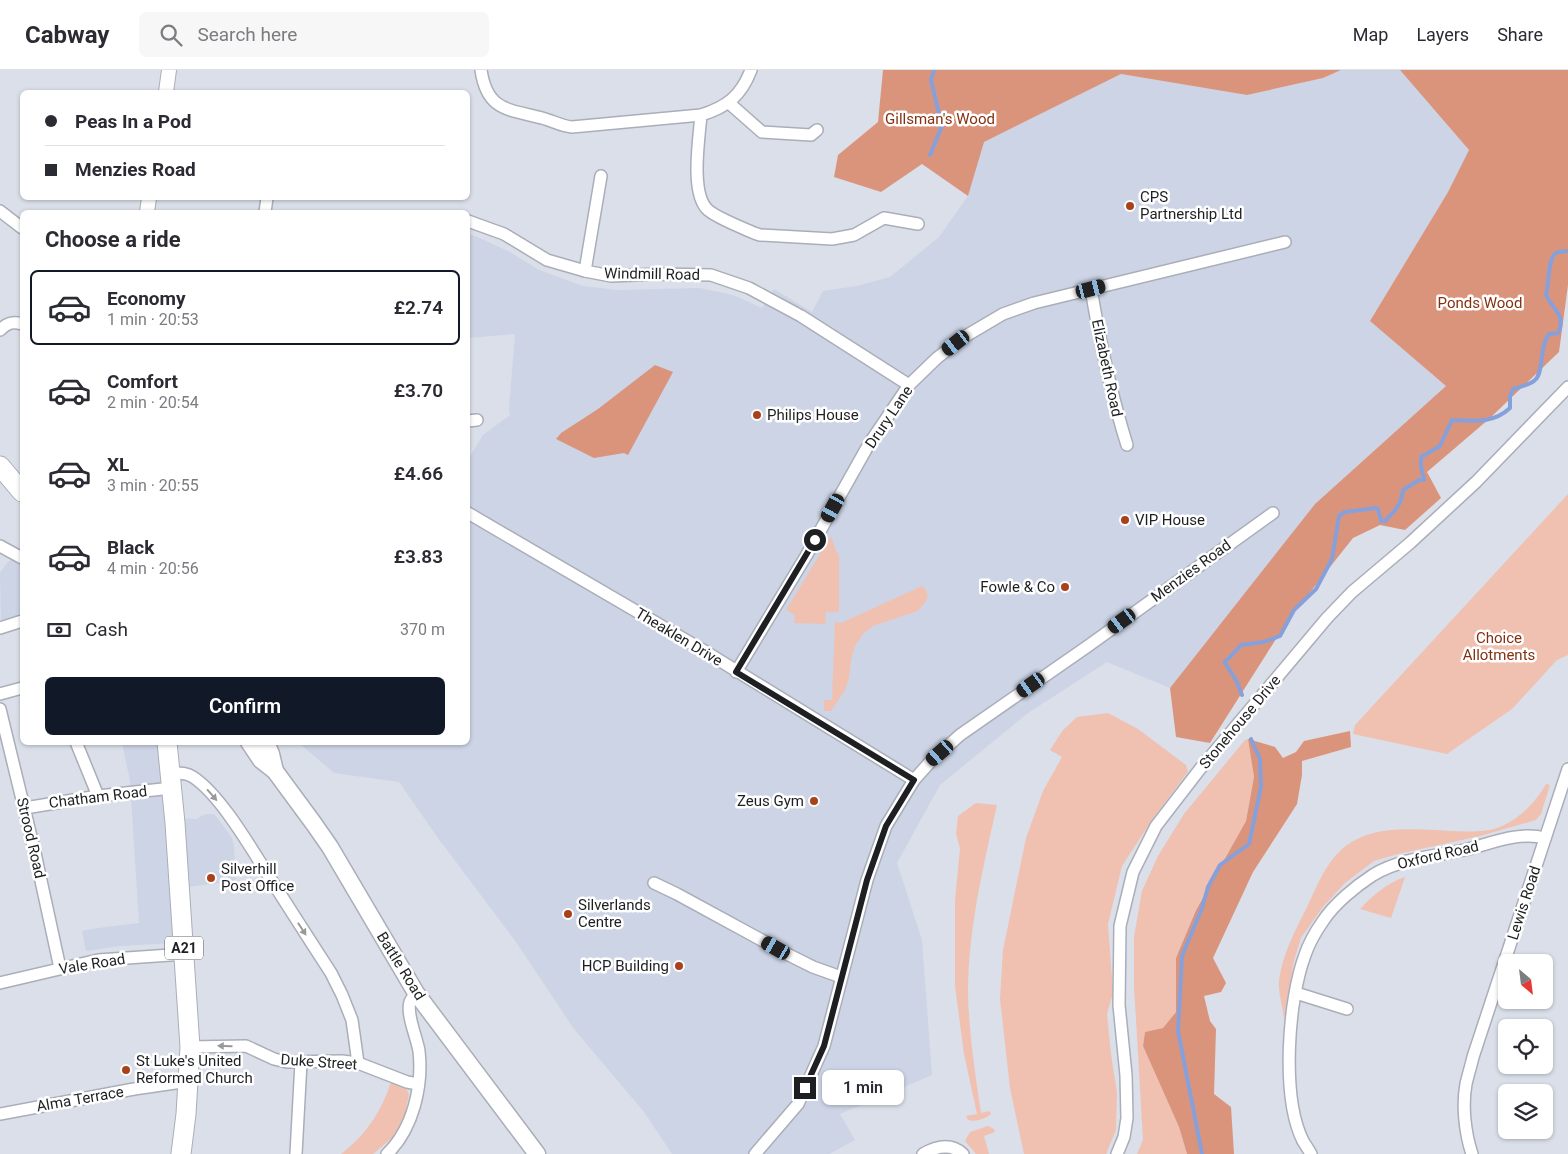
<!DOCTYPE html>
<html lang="en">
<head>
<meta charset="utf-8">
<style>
	:root { --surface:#fff; --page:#f7f7f7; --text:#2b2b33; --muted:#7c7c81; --line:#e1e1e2; --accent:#111827 }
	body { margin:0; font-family:Roboto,sans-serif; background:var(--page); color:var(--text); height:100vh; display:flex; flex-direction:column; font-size:19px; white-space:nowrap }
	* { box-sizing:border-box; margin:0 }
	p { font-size:16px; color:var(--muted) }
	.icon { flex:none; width:28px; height:28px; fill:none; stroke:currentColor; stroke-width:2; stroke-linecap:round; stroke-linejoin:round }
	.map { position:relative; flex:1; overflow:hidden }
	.details { position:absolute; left:20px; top:140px; width:450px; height:535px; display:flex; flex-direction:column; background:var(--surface); border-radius:8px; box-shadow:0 1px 4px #0004 }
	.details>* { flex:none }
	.guide { position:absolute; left:20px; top:20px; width:450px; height:110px; border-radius:8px; box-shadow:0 1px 4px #0004; display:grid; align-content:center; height:110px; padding:0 25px; background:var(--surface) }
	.needle { width:32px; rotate:152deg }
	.fabs { position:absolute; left:1498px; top:884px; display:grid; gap:10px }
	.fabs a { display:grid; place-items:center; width:55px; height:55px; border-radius:8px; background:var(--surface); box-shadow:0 1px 4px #0004; font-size:25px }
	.end { position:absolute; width:22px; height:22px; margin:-11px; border:6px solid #1d1f22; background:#fff; box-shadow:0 0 0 2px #fff }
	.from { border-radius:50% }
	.bubble { position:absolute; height:35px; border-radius:8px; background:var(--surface); box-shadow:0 1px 4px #0004; font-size:16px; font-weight:600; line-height:35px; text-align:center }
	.car { position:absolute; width:15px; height:30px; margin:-15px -8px; border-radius:6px; box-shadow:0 0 4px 1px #0007; background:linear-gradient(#222 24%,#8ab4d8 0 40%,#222 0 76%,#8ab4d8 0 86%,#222 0) }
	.guide b { display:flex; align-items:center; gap:18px; height:48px; font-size:19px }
	.guide b+b { border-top:1px solid var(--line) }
	.guide i { width:12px; height:12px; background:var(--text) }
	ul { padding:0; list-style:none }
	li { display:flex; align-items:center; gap:15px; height:75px; margin:0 10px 8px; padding:0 15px; border:2px solid transparent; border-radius:8px }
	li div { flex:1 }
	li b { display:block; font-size:19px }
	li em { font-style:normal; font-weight:600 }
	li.active { border-color:var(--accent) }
	li>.icon { width:45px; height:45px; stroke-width:1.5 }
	h2 { padding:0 25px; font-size:22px; line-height:60px }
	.pay { display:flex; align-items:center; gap:12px; height:55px; padding:0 25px; font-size:19px }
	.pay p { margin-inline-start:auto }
	.action { display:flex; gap:10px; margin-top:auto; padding:10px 25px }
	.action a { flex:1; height:58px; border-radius:8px; background:var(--accent); color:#fff; font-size:20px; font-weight:600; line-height:58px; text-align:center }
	header { display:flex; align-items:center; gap:30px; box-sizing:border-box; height:70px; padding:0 25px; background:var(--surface); border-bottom:1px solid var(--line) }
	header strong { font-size:24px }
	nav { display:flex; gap:28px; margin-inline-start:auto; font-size:18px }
	.search { width:350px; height:45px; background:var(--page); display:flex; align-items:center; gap:12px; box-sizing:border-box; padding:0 18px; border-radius:8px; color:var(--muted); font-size:19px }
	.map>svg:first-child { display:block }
	.built { fill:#cdd4e5 }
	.green { fill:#f0c1b1 }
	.forest { fill:#db947c }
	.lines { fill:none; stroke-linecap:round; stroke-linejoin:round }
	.stream { stroke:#86a0db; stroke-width:4 }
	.minor-casing { stroke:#aaaeb8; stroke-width:14 }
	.tertiary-casing { stroke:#aaaeb8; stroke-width:16 }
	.secondary-casing { stroke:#aaaeb8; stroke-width:19 }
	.trunk-casing { stroke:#aaaeb8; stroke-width:21 }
	.minor { stroke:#fff; stroke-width:11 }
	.tertiary { stroke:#fff; stroke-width:14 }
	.secondary { stroke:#fff; stroke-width:16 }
	.trunk { stroke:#fff; stroke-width:19 }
	.oneway { fill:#999a9c }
	.route { stroke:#1d1f22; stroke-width:6 }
	.poi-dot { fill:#a8421b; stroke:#fff; stroke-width:2 }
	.labels { text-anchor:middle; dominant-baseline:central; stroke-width:5; stroke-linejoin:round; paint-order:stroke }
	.shield { fill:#fff; stroke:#616264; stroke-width:1 }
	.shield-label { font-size:14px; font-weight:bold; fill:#1d1f22 }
	.park-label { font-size:15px; fill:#853111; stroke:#fff }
	.poi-label { font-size:15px; fill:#1d1f22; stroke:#fff; text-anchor:start }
	.street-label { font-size:15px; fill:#1d1f22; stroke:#fff }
</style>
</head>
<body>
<header>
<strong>Cabway</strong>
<div class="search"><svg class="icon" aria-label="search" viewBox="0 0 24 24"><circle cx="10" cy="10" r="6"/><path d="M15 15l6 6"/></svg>Search here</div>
<nav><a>Map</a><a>Layers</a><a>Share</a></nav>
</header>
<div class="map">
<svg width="1568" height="1084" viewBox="0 0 1568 1084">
	<rect width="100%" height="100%" fill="#dadfe9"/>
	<g class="built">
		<polygon points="1341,0 1400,0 1469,80 1448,122 1370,251 1446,316 1315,434 1170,618 1107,592 1028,643 940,715 897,793 922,870 932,1005 840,1044 855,1070 829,1084 672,1084 644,1042 574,959 516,872 438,768 399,712 334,703 299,673 468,672 468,390 483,365 510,345 509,339 515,264 468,268 468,164 475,166 508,181 539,200 583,216 617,220 700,218 733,225 762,238 774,219 812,242 823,221 857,216 890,207 939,167 968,126 983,72 1121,4 1247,25 1323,8"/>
		<polygon points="22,480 22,548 1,555 0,503 7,493"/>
		<polygon points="122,673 178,673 176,700 180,748 197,749 201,746 206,744 214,744 219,750 232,768 234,777 236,811 170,819 173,873 120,876 86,881 82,861 98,858 139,853 130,711"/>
	</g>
	<g class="green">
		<polygon points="1568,424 1568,585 1557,590 1512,639 1447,684 1353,664 1355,655"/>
		<polygon points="831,466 836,481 839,485 839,541 835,542 826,542 825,554 794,553 795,545 786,540"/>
		<polygon points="922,516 926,520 928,528 918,541 873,556 863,564 855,576 851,590 849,608 845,620 831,641 824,641 824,630 832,630 835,552 841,553"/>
		<polygon points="1108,643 1138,659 1186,695 1188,702 1154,747 1122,796 1108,854 1113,923 1107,944 1111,984 1117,1023 1116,1060 1106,1084 1024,1084 1010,1018 1000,929 1003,880 1026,768 1043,721 1062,687 1050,680 1063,660 1077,647"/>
		<polygon points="1248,669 1254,707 1246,751 1196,839 1176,888 1176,942 1163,958 1145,962 1143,976 1179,1057 1187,1084 1137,1084 1143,1070 1134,916 1134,867 1142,821 1158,786 1184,744 1245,670"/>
		<path d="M1546 714 1550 715 1541 744 1536 750 1480 766 1398 784 1374 791 1345 813 1322 838 1301 868 1294 891 1284 949C1283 937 1278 923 1279 911 1282 885 1295 861 1307 837 1316 818 1325 794 1342 779 1383 745 1441 767 1489 760 1513 756 1535 734 1546 714Z"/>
		<path d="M976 733 997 735C983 798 968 859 968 924 969 964 975 1003 981 1043L990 1041 991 1044C985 1049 976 1052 968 1050L966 1046 977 1044 964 984 955 916V830L960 778 956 764 958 746Z"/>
		<path d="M1405 807 1391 848 1360 839C1372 826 1387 813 1405 807Z"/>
		<path d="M391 1012H393L406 1018 409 1024 404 1049 393 1067 373 1084H341C365 1066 382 1041 391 1012Z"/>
		<polygon points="988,1056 994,1059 995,1062 984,1066 989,1084 976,1084 965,1071 970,1062"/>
	</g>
	<g class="forest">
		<polygon points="883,0 1341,0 1323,8 1247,25 1121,4 984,72 968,126 922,94 881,122 834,107 838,85 878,52"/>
		<polygon points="1400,0 1568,0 1568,215 1559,282 1489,349 1427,402 1441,428 1405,460 1380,455 1353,468 1288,550 1210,673 1176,667 1170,618 1315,434 1446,316 1370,251 1448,122 1469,80"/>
		<polygon points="655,295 673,302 628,385 624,383 594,388 556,369 561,363 598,339"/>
		<polygon points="1350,661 1351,677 1302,691 1302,705 1297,734 1253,802 1213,888 1226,913 1221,922 1204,926 1210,951 1216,959 1214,1024 1231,1037 1234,1084 1187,1084 1179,1057 1143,976 1145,962 1163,958 1176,942 1176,888 1196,840 1246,751 1254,707 1248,669 1275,677 1283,688 1296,682 1304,671"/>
	</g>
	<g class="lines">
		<g class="stream">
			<polyline points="930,85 942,56 931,10 934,0"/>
			<path d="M1242 625 1236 610 1225 593V591L1229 588 1241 575 1264 572 1280 566 1294 540 1316 519 1332 489 1339 446 1345 442 1376 438 1378 439 1381 451H1385C1394 442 1402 434 1403 420L1419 410H1424L1421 397V387L1440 376 1452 350C1473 351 1493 354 1510 338V326L1513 319C1519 317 1530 315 1535 310 1544 303 1539 276 1549 264L1558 263C1567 245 1552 239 1546 225 1549 216 1548 186 1556 183 1560 181 1564 182 1568 181"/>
			<polyline points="1202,1084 1178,961 1182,886 1202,838 1208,817 1220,795 1249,774 1261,717 1260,689 1251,669"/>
		</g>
		<defs>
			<g id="minor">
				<path d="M481 0C487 41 508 39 542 48 553 51 561 56 572 57L701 45C727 37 741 26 751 0"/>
				<polyline points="729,33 762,62 811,65 817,60"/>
				<path d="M701 45C699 69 690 124 708 140 717 148 743 158 754 163L760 165 832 169 854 165 884 148 918 154"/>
				<polyline points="0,141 22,158"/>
				<polyline points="265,142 267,128"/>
				<polyline points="468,151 504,164 547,190 585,201 611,206 659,204 711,205 749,218 801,246 909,315"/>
				<polyline points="585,201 601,106"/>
				<path d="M1091 219C1100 272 1111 324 1127 375"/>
				<path d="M0 260C7 253 13 251 22 254"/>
				<polyline points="468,351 477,350"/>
				<polyline points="468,443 701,579 914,710"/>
				<polyline points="0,476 22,488"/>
				<polyline points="0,558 22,551"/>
				<polyline points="736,602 806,486 869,374 909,315 937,288 964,267 1003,244 1034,233 1285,172"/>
				<polyline points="0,624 22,618"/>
				<polyline points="0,639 35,783 60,898"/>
				<polyline points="76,672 98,726"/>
				<path d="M171 703C178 703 186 702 193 707 219 724 248 773 265 800 287 835 309 869 331 903L342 925 352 950 358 993"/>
				<polyline points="25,738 98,726 172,718"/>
				<polyline points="654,813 677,824 789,885 813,897 841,907"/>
				<polyline points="0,913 98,890 185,884"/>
				<polyline points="1296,923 1347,939"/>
				<polyline points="190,977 246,976 274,989 287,992 342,991 358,993 407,1012 418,1014"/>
				<polyline points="0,1044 134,1019 189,1011"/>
				<polyline points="296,1084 301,992"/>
				<path d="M387 1084C413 1059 423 1016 419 981 417 968 406 944 410 932 411 929 414 926 416 923"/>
				<polyline points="755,1084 798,1034 824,976 867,810 886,756 914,710 930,692 960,665 1088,576 1273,443"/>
				<path d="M923 1084C937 1076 951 1073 963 1084"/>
				<polyline points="1117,1084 1124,1067 1127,1048 1126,1005 1119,935 1120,856 1133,802 1156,756 1200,699 1327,548 1352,522 1410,473 1476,412 1568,317"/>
				<path d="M1311 1084C1309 1080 1306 1076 1303 1071 1281 1027 1288 930 1305 885 1309 873 1316 861 1323 851 1334 834 1356 816 1373 805 1399 789 1434 786 1464 780 1490 774 1518 761 1545 768"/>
				<path d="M1472 1084C1465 1063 1462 1036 1466 1014 1468 1005 1471 996 1473 987L1568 699"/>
			</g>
			<g id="tertiary">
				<polyline points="166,22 169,0"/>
				<polyline points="147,142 149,128"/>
			</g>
			<g id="secondary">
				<polyline points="249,672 261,690 275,701 314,754 330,777 416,923 537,1084"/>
				<polyline points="266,672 271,684 275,701"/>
			</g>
			<g id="trunk">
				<polyline points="0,396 22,422"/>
				<polyline points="167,672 175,753 190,977 186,1044 181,1084"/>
			</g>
		</defs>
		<use href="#minor" class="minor-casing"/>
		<use href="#tertiary" class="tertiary-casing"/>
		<use href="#secondary" class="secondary-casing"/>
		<use href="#trunk" class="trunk-casing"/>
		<use href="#minor" class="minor"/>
		<use href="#tertiary" class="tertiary"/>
		<use href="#secondary" class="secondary"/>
		<use href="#trunk" class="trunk"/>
	</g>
	<defs><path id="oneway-solid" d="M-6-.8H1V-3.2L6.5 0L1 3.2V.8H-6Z" transform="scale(1.25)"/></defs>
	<g class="oneway">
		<use href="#oneway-solid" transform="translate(212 725) rotate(49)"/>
		<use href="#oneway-solid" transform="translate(302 859) rotate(57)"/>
		<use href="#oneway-solid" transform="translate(225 976) rotate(-179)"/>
	</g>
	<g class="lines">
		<polyline class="route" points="805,1018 824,976 867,810 886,756 914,710 736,602 815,470"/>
	</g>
	<g class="poi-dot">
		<circle cx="1130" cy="136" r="5"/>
		<circle cx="757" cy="345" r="5"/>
		<circle cx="1125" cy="450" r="5"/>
		<circle cx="1065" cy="517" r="5"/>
		<circle cx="814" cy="731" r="5"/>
		<circle cx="211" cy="808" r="5"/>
		<circle cx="568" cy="844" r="5"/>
		<circle cx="679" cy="896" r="5"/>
		<circle cx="126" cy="1000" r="5"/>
	</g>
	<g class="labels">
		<rect class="shield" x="165" y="866.5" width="38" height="23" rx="4"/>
		<g class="shield-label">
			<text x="184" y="878">A21</text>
		</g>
		<g class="park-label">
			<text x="940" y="49">Gillsman's Wood</text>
			<text x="1480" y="233">Ponds Wood</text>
			<text x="1499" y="568">Choice<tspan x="1499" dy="17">Allotments</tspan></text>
		</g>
		<g class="poi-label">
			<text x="1140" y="127">CPS<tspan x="1140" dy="17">Partnership Ltd</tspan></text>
			<text x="767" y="345">Philips House</text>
			<text x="1135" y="450">VIP House</text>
			<text x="1055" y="517" text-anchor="end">Fowle &amp; Co</text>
			<text x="804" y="731" text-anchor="end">Zeus Gym</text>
			<text x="221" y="799">Silverhill<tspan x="221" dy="17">Post Office</tspan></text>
			<text x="578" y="835">Silverlands<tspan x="578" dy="17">Centre</tspan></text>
			<text x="669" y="896" text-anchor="end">HCP Building</text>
			<text x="136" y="991">St Luke's United<tspan x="136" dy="17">Reformed Church</tspan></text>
		</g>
		<g class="street-label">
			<text transform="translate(652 204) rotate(1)">Windmill Road</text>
			<text transform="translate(1107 298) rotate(78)">Elizabeth Road</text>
			<text transform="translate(889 347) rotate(-56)">Drury Lane</text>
			<text transform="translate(1191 501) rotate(-36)">Menzies Road</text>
			<text transform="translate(679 567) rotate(31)">Theaklen Drive</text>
			<text transform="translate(1240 652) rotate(-50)">Stonehouse Drive</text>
			<text transform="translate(98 727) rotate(-7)">Chatham Road</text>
			<text transform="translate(31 768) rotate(77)">Strood Road</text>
			<text transform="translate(1438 785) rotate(-13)">Oxford Road</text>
			<text transform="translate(1524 833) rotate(-72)">Lewis Road</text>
			<text transform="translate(92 894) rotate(-9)">Vale Road</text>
			<text transform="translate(401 896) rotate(58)">Battle Road</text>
			<text transform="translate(319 992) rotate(4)">Duke Street</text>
			<text transform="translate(80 1029) rotate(-10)">Alma Terrace</text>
		</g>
	</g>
</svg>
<div class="fabs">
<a><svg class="needle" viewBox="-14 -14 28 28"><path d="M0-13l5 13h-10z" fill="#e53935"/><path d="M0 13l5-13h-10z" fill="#7c7c81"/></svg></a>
<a><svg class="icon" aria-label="locate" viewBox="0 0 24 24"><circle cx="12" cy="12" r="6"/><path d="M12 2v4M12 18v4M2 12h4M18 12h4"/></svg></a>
<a><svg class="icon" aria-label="layers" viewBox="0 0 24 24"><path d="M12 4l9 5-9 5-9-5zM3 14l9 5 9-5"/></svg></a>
</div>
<i class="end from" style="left:815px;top:470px"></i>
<i class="end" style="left:805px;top:1018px"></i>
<div class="bubble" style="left:822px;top:1000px;width:82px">1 min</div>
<i class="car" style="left:1091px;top:219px;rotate:76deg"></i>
<i class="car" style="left:956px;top:273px;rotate:232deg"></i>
<i class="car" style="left:833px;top:438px;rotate:209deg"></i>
<i class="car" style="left:1122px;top:551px;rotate:234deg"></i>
<i class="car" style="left:1031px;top:615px;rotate:235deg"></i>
<i class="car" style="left:940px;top:683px;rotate:229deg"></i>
<i class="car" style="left:776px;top:878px;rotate:300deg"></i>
<div class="guide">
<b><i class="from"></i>Peas In a Pod</b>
<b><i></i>Menzies Road</b>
</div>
<section class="details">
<h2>Choose a ride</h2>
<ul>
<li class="active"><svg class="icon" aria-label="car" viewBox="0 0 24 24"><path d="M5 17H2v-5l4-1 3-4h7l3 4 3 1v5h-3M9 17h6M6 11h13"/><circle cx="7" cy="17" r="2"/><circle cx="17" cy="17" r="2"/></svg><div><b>Economy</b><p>1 min · 20:53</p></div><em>£2.74</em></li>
<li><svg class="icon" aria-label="car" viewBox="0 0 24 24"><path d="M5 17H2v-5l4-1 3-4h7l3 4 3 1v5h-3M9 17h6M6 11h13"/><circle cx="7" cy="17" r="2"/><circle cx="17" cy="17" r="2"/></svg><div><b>Comfort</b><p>2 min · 20:54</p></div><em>£3.70</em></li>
<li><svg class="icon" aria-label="car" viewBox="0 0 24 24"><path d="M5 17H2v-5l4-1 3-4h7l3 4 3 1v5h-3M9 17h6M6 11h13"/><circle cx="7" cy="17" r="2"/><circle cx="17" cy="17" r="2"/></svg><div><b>XL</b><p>3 min · 20:55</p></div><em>£4.66</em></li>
<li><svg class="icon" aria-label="car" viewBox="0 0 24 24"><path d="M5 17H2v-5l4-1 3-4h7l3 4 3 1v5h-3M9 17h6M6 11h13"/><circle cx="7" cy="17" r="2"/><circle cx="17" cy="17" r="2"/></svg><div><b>Black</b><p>4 min · 20:56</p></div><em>£3.83</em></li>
</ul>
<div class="pay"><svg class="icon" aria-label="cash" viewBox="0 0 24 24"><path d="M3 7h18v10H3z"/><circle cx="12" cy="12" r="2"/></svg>Cash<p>370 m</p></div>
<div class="action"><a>Confirm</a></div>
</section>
</div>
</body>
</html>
